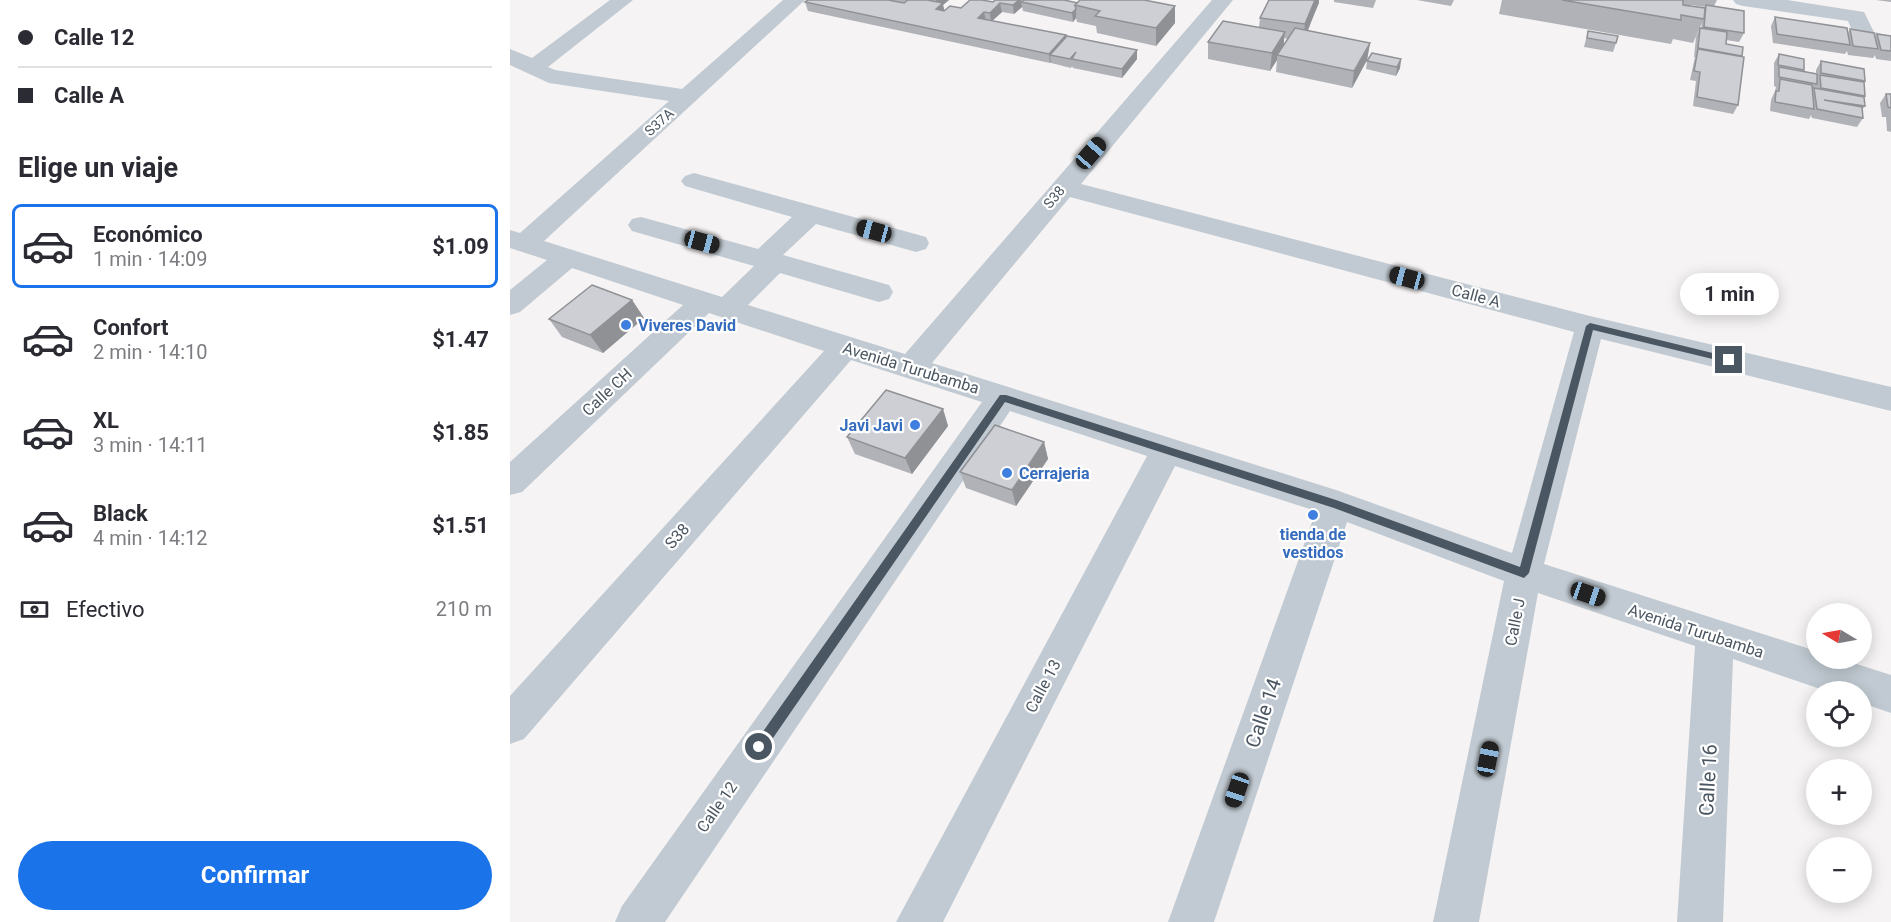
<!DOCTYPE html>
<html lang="es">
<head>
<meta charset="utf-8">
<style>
	:root { --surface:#fff; --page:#f2f2f3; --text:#2b2b33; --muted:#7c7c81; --line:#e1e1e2; --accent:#1a73e8 }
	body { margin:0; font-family:Roboto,sans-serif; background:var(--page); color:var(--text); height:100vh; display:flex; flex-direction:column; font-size:22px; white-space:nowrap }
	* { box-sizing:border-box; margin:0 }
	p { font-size:20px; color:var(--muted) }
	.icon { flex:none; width:33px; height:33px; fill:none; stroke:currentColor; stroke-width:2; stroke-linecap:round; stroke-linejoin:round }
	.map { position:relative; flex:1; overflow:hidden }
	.sheet { display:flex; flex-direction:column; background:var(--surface); width:510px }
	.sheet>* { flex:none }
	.hud { display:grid; align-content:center; height:132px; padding:0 18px; background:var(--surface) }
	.needle { width:39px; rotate:280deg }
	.buttons { position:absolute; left:1296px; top:603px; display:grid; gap:12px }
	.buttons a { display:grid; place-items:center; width:66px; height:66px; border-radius:50%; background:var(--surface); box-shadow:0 3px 15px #0003; font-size:30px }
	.end { position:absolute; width:27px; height:27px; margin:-14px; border:8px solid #4a5661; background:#fff; box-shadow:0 0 0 3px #fff }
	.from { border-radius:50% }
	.bubble { position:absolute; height:42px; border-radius:21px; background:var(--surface); box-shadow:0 3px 15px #0003; font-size:20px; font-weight:700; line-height:42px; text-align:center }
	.car { position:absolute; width:18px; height:36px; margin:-18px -9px; border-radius:8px; box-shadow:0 0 4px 2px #0007; background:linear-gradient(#222 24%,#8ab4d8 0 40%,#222 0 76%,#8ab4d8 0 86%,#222 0) }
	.hud b { display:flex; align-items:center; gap:21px; height:57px; font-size:22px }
	.hud b+b { border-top:2px solid var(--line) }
	.hud i { width:15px; height:15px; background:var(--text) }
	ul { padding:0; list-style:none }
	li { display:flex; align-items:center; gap:18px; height:84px; margin:0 12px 9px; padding:0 6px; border:3px solid transparent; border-radius:9px }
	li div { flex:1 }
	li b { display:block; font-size:22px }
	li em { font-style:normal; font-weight:700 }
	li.selected { border-color:var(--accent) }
	li>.icon { width:54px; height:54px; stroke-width:1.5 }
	h2 { padding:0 18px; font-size:27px; line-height:72px }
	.pay { display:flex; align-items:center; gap:15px; height:66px; padding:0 18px; font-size:22px }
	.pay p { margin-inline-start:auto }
	.cta { display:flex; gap:12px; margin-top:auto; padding:12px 18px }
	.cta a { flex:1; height:69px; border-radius:36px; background:var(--accent); color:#fff; font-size:24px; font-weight:700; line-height:69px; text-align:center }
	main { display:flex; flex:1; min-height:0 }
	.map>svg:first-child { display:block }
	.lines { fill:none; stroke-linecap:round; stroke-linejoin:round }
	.minor { fill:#c1cad2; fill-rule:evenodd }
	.wall { fill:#b0b2b7; fill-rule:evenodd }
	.shaded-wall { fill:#909195 }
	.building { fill:#cdcfd5; stroke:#909195; stroke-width:1.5 }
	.route { fill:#4a5661 }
	.shop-dot { fill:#3f7fe0; stroke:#fff; stroke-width:2 }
	.labels { text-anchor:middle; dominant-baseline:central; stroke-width:4.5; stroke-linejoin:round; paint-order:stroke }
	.far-street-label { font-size:14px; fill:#4a5661; stroke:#fff }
	.street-label { font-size:16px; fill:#4a5661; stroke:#fff }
	.shop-label { font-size:16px; font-weight:bold; fill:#366cbe; stroke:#fff; text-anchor:start }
	.near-street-label { font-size:20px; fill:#4a5661; stroke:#fff }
</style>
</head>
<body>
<main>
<section class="sheet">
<div class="hud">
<b><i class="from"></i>Calle 12</b>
<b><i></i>Calle A</b>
</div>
<h2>Elige un viaje</h2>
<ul>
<li class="selected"><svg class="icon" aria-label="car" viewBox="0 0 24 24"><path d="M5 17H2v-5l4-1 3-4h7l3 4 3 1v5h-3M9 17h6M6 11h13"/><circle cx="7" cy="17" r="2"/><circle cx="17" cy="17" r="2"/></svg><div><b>Económico</b><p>1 min · 14:09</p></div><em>$1.09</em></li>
<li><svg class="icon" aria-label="car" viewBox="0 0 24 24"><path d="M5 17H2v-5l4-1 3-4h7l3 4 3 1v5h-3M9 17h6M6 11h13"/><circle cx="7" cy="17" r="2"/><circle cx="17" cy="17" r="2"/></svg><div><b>Confort</b><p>2 min · 14:10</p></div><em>$1.47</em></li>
<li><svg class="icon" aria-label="car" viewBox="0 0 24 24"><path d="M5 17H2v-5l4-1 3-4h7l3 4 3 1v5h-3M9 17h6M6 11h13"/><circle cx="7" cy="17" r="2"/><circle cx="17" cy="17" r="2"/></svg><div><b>XL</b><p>3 min · 14:11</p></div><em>$1.85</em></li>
<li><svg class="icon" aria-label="car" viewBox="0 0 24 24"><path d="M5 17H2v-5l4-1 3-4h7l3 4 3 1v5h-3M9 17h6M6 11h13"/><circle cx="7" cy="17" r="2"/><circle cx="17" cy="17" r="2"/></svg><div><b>Black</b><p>4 min · 14:12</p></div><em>$1.51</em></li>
</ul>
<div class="pay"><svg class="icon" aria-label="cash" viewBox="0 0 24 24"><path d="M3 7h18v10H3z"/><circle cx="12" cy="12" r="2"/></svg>Efectivo<p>210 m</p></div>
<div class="cta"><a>Confirmar</a></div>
</section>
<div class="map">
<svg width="1381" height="922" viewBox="0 0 1381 922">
	<rect width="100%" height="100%" fill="#f5f3f3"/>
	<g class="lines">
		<g class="minor">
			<path d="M100 0H123L38 67 45 70 172 89 273 0H295L34 241 212 297 244 266 122 231 118 225 122 219 131 217 248 249 282 217 175 186 171 181 175 176 184 173 416 237 419 243 416 249 406 252 306 224 273 255 379 285 383 292 379 299 369 302 270 273 238 305 395 354 702 0H723L571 184 1080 316 1381 387V411L1091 339 1034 564 1306 651V658H1328L1381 675V713L1352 703V692H1319L1223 659 1213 922H1167L1185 646 1028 593 969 922H923L994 581 837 522 704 922H658L806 511 665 466 433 922H386L637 456 500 411 155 922H105L112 906 472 402 341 360 14 739 0 744V696L314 351 199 313 12 492 0 495V462L173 305 62 268 10 312 0 315V290L37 260 0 248V230L10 233 159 101 39 83 0 65V49L22 58ZM560 197 1064 332 1002 553 826 490 422 363Z"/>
			<polygon points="1223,0 1277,0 1354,12 1364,32 1381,36 1381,48 1347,42 1338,21 1233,6 1226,4"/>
		</g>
	</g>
	<g class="wall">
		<polygon points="380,0 439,0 433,5 434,11 483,2 485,0 554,0 568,3 665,6 665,23 646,46 587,33 586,26 567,22 566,18 563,22 513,11 511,2 512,7 504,14 492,12 482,21 556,35 556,37 627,50 627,59 612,78 563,68 562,66 561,68 541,63 541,62 540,63 298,11 295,2"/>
		<path d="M759 0H809L798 31 860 43 857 60 842 88 766 72 767 60 760 71 698 59V42L749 27 750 18ZM774 38 778 39 774 45Z"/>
		<polygon points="824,0 866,0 863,8 824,2"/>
		<polygon points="907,0 944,0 941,6"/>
		<path d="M992 0H1207L1204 6 1234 33 1229 42 1216 40V44L1232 56 1228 105 1223 114 1183 106 1186 81 1180 80 1185 57H1184L1186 37 1190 28H1191L1192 23 1183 43 1163 39 1161 44 989 14ZM1181 5 1196 7 1194 10 1181 6Z"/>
		<polygon points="1366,0 1381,0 1381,2"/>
		<polygon points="1265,17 1338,33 1340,29 1365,37 1367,34 1381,36 1381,61 1366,59 1365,55 1363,58 1338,55 1337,51 1335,54 1263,43 1261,26"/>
		<polygon points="1078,31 1106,43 1103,52 1074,47"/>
		<polygon points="1269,54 1294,70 1294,71 1306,73 1306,70 1311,61 1355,81 1354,84 1355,106 1352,110 1353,118 1347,127 1302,118 1301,115 1299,119 1260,111 1261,100 1265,91 1266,87 1264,86 1264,63"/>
		<polygon points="891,59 890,68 886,76 856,69 857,61"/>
		<polygon points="1376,94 1381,94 1381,132 1377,131 1376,117 1372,117 1370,103"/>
		<polygon points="122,300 134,318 93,353 52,337 39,319"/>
		<polygon points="433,409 438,426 402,474 345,454 337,437"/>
		<polygon points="534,442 538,459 506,506 456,488 450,472"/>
	</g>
	<g class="shaded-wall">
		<polygon points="426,0 439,0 433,5 435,12 426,9 427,8"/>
		<polygon points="509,0 511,0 512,7 504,14 503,5"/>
		<polygon points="805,0 809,0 809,3 793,41 795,24"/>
		<polygon points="490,3 492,12 481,22 480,13"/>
		<polygon points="665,6 665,23 646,46 646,28"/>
		<polygon points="566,9 566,18 563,22 562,13"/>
		<polygon points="474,12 476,21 468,18"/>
		<polygon points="775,32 773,49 767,55 767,60 760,71 762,53"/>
		<polygon points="556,35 557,44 540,55 541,62 540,63 539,54"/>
		<polygon points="860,43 857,60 842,88 844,71"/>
		<polygon points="627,50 627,59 612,78 612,69"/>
		<polygon points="891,59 890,68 886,76 887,67"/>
		<polygon points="122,300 134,318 93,353 80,335"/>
		<polygon points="433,409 438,426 402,474 395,458"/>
		<polygon points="534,442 538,459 506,506 502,490"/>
	</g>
	<g class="building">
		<polygon points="298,0 378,0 394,3 398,0 417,0 433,3 426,9 434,11 440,6 451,8 460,0 472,0 483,2 485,0 509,0 503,5 490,3 480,13 474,12 468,18 556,35 539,54 295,2"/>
		<polygon points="514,0 554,0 568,3 565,5 566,9 562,13 512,2"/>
		<polygon points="570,0 634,0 665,6 646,28 585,16 590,11 565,5"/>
		<polygon points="759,0 805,0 795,24 750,18"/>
		<polygon points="1052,0 1173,0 1173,5 1195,8 1194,19 1171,15 1171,20"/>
		<polygon points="1196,5 1234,11 1234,33 1194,27"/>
		<polygon points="1265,17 1337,28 1340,45 1267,34"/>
		<polygon points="713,21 775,32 762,53 698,42"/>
		<polygon points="785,28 860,43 844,71 767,55"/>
		<polygon points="1190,28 1217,32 1216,44 1233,47 1232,56 1188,48"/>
		<polygon points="1340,29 1364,33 1368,49 1343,46"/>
		<polygon points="1078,31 1108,36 1106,43 1077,38"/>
		<polygon points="1367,34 1381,36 1381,51 1371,50"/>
		<polygon points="557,36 627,50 612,69 562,59 566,52 560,59 540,55"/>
		<polygon points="1188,49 1234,57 1228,105 1187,97 1190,72 1184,71"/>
		<polygon points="862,53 891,59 887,67 857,61"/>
		<polygon points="1269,54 1294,59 1294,70 1268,65"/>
		<polygon points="1311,61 1354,69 1355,81 1311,73"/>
		<polygon points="1269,67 1307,74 1307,84 1269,77"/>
		<polygon points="1310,75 1354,82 1355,96 1311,88"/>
		<polygon points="1270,79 1302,85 1304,109 1265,102 1266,91 1269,91"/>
		<polygon points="1304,88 1354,97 1355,106 1314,100 1352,107 1353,118 1307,109"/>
		<polygon points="1376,94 1381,94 1381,108 1378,107"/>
		<polygon points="82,285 122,300 80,335 39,319"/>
		<polygon points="376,390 433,409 395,458 337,437"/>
		<polygon points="485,425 534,442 502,490 450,472"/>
	</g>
	<polygon class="route" points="1080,323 1219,357 1224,360 1219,363 1083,330 1019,573 1014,578 824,508 495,402 254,751 245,751 245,743 490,395 496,395 826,500 1010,567 1076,326"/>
	<g class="shop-dot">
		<circle cx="116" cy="325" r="6"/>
		<circle cx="405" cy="425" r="6"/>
		<circle cx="497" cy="473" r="6"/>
		<circle cx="803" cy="515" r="6"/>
	</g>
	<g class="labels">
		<g class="far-street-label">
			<text transform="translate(149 122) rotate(-42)">S37A</text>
			<text transform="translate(544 197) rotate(-50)">S38</text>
		</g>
		<g class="street-label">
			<text transform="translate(966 296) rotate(15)">Calle A</text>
			<text transform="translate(401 368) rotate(17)">Avenida Turubamba</text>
			<text transform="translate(97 392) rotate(-43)">Calle CH</text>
			<text transform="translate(167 536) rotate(-48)">S38</text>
			<text transform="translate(1005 622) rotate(-79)">Calle J</text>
			<text transform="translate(1186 631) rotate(18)">Avenida Turubamba</text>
			<text transform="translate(533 686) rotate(-62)">Calle 13</text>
			<text transform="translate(207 807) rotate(-55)">Calle 12</text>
		</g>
		<g class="shop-label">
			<text x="128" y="325">Viveres David</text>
			<text x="393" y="425" text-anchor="end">Javi Javi</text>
			<text x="509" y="473">Cerrajeria</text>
			<text x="803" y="534" text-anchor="middle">tienda de<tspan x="803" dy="18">vestidos</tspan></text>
		</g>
		<g class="near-street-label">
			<text transform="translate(753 713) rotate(-71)">Calle 14</text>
			<text transform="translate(1198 780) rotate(-87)">Calle 16</text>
		</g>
	</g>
</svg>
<div class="buttons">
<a><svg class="needle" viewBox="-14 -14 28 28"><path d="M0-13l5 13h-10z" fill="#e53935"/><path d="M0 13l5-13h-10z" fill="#7c7c81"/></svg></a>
<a><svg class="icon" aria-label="locate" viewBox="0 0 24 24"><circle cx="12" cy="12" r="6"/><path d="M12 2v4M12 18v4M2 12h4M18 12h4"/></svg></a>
<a>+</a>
<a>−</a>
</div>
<i class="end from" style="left:249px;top:747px"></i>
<i class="end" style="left:1219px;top:360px"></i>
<div class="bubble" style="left:1170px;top:273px;width:99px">1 min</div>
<i class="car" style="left:581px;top:153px;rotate:41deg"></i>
<i class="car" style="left:364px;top:231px;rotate:285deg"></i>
<i class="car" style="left:192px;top:242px;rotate:105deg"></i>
<i class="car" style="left:897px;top:278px;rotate:285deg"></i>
<i class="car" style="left:1078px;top:594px;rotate:109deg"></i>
<i class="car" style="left:978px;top:759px;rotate:11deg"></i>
<i class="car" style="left:727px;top:790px;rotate:199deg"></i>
</div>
</main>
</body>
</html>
